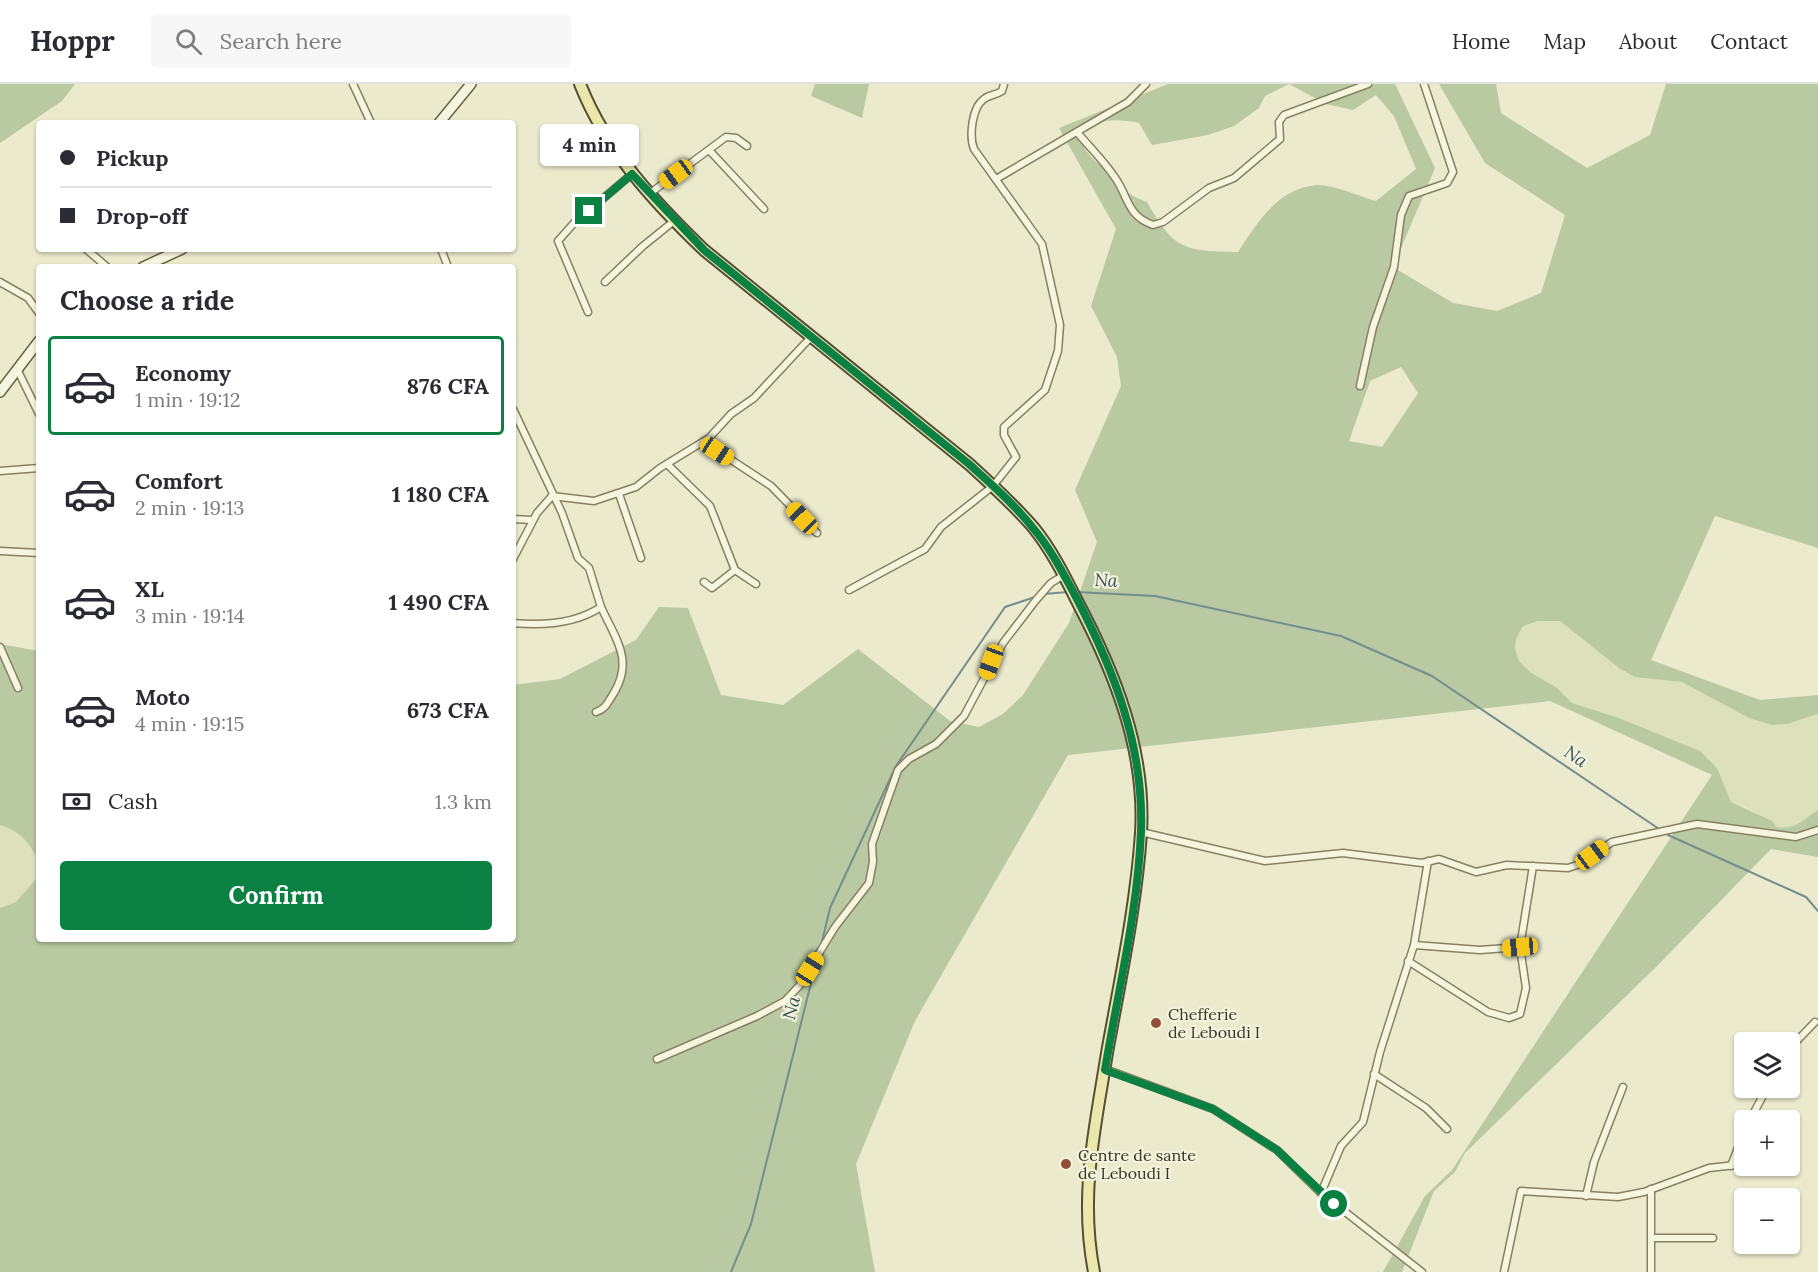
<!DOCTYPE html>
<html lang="en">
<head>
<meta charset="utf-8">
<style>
	:root { --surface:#fff; --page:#f7f7f7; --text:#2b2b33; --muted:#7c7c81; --line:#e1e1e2; --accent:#0b8043 }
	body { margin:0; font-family:Lora,serif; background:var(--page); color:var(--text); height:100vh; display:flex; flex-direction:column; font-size:22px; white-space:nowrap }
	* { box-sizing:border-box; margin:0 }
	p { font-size:20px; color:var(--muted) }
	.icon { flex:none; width:33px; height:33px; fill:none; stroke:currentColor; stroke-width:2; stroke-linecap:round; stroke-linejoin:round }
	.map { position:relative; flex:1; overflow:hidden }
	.panel { position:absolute; left:36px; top:180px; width:480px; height:678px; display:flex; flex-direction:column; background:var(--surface); border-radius:6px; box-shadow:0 2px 4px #0004 }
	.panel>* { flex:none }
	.top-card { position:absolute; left:36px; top:36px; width:480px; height:132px; border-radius:6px; box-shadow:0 2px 4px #0004; display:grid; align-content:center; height:132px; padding:0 24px; background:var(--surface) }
	.tools { position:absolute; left:1734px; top:948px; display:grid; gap:12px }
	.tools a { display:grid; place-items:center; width:66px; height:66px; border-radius:6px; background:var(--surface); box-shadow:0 2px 4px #0004; font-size:30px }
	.end { position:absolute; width:27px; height:27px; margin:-14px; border:8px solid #0b8043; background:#fff; box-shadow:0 0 0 3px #fff }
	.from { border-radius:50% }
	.bubble { position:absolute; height:42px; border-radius:6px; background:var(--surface); box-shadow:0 2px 4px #0004; font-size:20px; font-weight:700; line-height:42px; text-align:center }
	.car { position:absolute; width:18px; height:36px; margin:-18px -9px; border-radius:8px; box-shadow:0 0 4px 2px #0007; background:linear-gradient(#f5c518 24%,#345 0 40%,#f5c518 0 76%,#345 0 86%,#f5c518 0) }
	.top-card b { display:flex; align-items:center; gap:21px; height:57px; font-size:22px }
	.top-card b+b { border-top:2px solid var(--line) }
	.top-card i { width:15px; height:15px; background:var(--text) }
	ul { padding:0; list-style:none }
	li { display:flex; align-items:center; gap:18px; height:99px; margin:0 12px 9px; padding:0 12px; border:3px solid transparent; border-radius:6px }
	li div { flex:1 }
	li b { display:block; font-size:22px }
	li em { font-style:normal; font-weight:700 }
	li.on { border-color:var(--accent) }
	li>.icon { width:54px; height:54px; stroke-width:1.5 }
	h2 { padding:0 24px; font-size:27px; line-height:72px }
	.pay { display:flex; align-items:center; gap:15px; height:66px; padding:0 24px; font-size:22px }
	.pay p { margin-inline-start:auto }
	.cta { display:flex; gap:12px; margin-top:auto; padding:12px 24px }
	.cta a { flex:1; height:69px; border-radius:6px; background:var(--accent); color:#fff; font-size:24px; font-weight:700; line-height:69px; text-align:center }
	header { display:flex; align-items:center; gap:36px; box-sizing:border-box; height:84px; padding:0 30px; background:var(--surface); border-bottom:2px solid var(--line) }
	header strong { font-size:28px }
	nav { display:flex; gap:33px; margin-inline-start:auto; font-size:21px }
	.search { width:420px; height:54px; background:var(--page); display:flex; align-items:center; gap:15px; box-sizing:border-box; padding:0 21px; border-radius:6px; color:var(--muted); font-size:22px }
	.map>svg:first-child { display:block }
	.farmland { fill:#dce0bb }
	.green { fill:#b9c9a1; fill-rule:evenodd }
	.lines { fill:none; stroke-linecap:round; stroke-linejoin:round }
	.stream { stroke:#738e8f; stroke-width:2 }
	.street-casing { stroke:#878062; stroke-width:9 }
	.secondary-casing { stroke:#696145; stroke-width:12 }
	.primary-casing { stroke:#564d35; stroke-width:14 }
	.street { stroke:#f6f6df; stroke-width:6 }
	.secondary { stroke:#f6f6df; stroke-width:9 }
	.primary { stroke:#e9e7aa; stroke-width:10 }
	.route { stroke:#0b8043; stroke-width:8 }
	.poi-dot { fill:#905038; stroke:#f3f3dc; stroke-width:2 }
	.labels { text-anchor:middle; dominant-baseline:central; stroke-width:4.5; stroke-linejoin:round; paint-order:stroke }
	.poi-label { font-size:16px; fill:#393423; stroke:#f3f3dc; text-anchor:start }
	.water-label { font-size:18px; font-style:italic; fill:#345057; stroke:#f3f3dc }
</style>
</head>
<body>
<header>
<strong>Hoppr</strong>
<div class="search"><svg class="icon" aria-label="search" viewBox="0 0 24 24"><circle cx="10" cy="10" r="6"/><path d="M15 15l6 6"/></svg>Search here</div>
<nav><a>Home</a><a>Map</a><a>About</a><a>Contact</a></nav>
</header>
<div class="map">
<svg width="1818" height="1188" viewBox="0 0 1818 1188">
	<rect width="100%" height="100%" fill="#ebeacd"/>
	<g class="farmland">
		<polygon points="1538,537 1560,537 1619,584 1635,593 1682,598 1749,634 1787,640 1818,630 1818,726 1798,741 1784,745 1776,743 1746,723 1731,718 1717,684 1616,633 1572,619 1557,604 1530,588 1519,577 1515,564 1516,555 1523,542"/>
		<polygon points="0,741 14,745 28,756 39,778 38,797 16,818 0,824"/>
	</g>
	<g class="green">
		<polygon points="0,0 75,0 62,17 0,59"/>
		<polygon points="815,0 869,0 862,34 811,12"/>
		<path d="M1168 0H1395L1435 84 1393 183 1453 219 1497 227 1541 209 1565 131 1485 79 1439 0H1496L1501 29 1587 84 1650 51 1666 0H1818V464L1715 432 1651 576 1760 616 1818 611V630L1787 640 1772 641 1749 634 1682 598 1635 593 1619 584 1560 537H1538L1523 542 1516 555 1515 564 1519 577 1530 588 1557 604 1572 619 1616 633 1700 667 1717 684 1731 718 1772 737 1776 743C1795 747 1804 735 1818 726V773L1771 765 1660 879 1465 1069 1455 1088 1434 1107 1402 1188H1383L1425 1112 1452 1086 1712 691 1550 617 1068 671 915 937 856 1080 875 1188H0V824L16 818 39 792V855H513V601L560 595 636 556 659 523 688 524 721 611 783 621 858 565 950 637 979 643 1003 630 1023 611 1069 539 1097 458 1075 406 1121 302 1117 273 1091 222 1116 145 1059 44ZM1289 0 1326 20 1353 26 1376 11 1394 32 1416 85 1376 117C1362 113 1331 100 1317 101 1278 104 1257 139 1238 168 1184 167 1174 166 1147 118 1132 113 1126 108 1116 96 1097 75 1088 78 1078 48 1096 35 1117 34 1139 39L1152 61 1208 51 1234 42 1259 24 1265 12ZM1401 283 1418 309 1382 363 1349 357 1370 297Z"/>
		<path d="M0 560 39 567V778C29 758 22 748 0 741Z"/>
	</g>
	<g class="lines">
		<g class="stream">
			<polyline points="1076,508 1155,512 1341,552 1432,592 1668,751 1806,813 1818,827"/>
			<polyline points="1044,510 1068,508"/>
			<polyline points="821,862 830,824 896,682 1005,523 1035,513"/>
			<polyline points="731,1188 751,1140 816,879"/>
		</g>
		<defs>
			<g id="street">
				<polyline points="353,0 371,39"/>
				<path d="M1077 48C1090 64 1108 81 1119 100 1129 118 1130 133 1153 141L1163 138 1209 104 1234 94 1280 55 1279 38 1284 31 1368 0"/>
				<polyline points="709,66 764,125"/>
				<polyline points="996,95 1128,18 1146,0"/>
				<polyline points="649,110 726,53 736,54 747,62"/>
				<polyline points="86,165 107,183"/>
				<polyline points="441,165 448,183"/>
				<polyline points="0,198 28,214 39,229"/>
				<polyline points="605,198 643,162 674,137"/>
				<polyline points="588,228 558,157 574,139 632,90"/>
				<polyline points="18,287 39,330"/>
				<polyline points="1360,302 1373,243 1394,183 1401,131 1409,112 1447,99 1453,88 1424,0"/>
				<path d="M513 325 562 429 578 474 589 484 601 523C575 540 544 542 513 539"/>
				<polyline points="704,358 771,402 817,449"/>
				<polyline points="667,380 710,422 735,486 756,500"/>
				<polyline points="0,387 39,384"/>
				<polyline points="619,410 641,474"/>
				<polyline points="552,412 594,417 636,403 660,384 709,354 731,330 754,314 811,253"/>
				<polyline points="513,435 532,436"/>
				<polyline points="0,467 39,469"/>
				<polyline points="513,475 537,429 552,412"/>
				<polyline points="704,498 712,504 735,486"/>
				<path d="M849 506 925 465 941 443 993 402 1016 373 1004 351V343L1045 306 1058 267 1060 241 1042 160 974 65C969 52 972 23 984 15 989 11 996 11 1002 7L1004 0"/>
				<polyline points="0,563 18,604"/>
				<path d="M596 628C605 625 607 620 612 612 635 577 616 556 601 523"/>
				<polyline points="1141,748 1265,777 1343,769 1422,779 1439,775 1476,788 1507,781 1568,784 1580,780 1612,758 1697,740 1796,753 1818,746"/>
				<polyline points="1414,861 1480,866 1520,863"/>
				<polyline points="1408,877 1488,928 1509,934 1520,930 1526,904 1520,863 1533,782"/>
				<polyline points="1790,964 1815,938"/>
				<polyline points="657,975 757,932 785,917 799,902 835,843 869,799 873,778 872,760 898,686 909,675 936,660 964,632 1003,559 1036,516 1051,499 1064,491"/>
				<polyline points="1105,985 1213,1025 1277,1066 1321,1109 1422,1188"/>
				<polyline points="1374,990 1426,1024 1447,1045"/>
				<polyline points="1750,1036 1767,1004"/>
				<polyline points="1731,1082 1744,1048"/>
				<polyline points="1321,1109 1341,1062 1363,1038 1380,968 1414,861 1428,777"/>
				<polyline points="1586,1112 1594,1078 1623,1003"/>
				<polyline points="1653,1154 1713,1154"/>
				<polyline points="1504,1188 1521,1107 1618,1113 1644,1108 1709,1084 1744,1080"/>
				<polyline points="1651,1188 1651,1105"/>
			</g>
			<g id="secondary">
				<polyline points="439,39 471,0"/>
				<polyline points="143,183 182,165"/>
				<polyline points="0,308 39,257"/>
			</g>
			<path id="primary" d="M580 0C606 66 653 117 704 166L969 380C991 400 1013 420 1033 443 1051 465 1064 491 1077 517 1115 589 1146 667 1141 749 1136 823 1120 896 1107 969 1095 1045 1079 1110 1094 1188"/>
		</defs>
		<use href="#street" class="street-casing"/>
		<use href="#secondary" class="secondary-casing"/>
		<use href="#primary" class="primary-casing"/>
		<use href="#street" class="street"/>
		<use href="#secondary" class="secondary"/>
		<use href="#primary" class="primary"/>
	</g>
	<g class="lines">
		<path class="route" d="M589 127 632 90 704 166 969 380C991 400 1014 420 1033 444 1051 465 1063 489 1076 513 1114 586 1144 663 1141 747 1138 827 1118 907 1105 986L1213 1025 1277 1066 1334 1120"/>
	</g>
	<g class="poi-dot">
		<circle cx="1156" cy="939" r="6"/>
		<circle cx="1066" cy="1080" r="6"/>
	</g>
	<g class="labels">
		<g class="poi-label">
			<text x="1168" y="930">Chefferie<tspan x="1168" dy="18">de Leboudi I</tspan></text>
			<text x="1078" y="1071">Centre de sante<tspan x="1078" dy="18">de Leboudi I</tspan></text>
		</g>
		<g class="water-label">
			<text transform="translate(1106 496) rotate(2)">Na</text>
			<text transform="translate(1576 672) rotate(34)">Na</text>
			<text transform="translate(791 924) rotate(-76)">Na</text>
		</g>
	</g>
</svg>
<div class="tools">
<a><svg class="icon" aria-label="layers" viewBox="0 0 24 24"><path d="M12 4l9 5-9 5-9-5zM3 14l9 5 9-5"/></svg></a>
<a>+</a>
<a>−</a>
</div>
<i class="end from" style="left:1334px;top:1120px"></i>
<i class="end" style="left:589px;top:127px"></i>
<div class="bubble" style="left:540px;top:40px;width:99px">4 min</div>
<i class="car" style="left:676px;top:90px;rotate:234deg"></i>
<i class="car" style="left:717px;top:367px;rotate:123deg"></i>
<i class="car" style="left:802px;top:434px;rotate:316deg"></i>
<i class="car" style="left:991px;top:578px;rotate:200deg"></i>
<i class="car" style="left:1592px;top:771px;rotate:53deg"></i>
<i class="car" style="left:1520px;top:863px;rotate:265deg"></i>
<i class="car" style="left:810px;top:885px;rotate:32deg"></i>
<div class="top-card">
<b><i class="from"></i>Pickup</b>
<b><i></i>Drop-off</b>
</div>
<section class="panel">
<h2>Choose a ride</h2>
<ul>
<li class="on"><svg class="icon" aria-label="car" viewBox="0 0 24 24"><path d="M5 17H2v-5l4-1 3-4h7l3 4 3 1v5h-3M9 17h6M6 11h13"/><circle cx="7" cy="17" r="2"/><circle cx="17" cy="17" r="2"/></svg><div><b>Economy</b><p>1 min · 19:12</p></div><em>876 CFA</em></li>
<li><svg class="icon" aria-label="car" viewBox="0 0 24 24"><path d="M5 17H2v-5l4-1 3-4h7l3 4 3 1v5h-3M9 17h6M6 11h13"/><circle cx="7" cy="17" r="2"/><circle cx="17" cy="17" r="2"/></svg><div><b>Comfort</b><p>2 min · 19:13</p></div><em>1 180 CFA</em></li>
<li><svg class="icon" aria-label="car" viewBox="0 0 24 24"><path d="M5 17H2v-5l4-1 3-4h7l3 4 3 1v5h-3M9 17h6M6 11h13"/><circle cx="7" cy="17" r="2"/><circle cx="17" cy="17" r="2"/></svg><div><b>XL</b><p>3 min · 19:14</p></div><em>1 490 CFA</em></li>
<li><svg class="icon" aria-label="car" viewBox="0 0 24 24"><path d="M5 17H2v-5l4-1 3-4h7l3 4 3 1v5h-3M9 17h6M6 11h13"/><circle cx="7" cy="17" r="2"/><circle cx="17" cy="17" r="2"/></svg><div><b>Moto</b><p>4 min · 19:15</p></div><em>673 CFA</em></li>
</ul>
<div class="pay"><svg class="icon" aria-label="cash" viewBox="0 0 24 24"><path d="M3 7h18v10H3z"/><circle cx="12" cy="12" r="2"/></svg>Cash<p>1.3 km</p></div>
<div class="cta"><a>Confirm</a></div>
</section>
</div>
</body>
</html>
